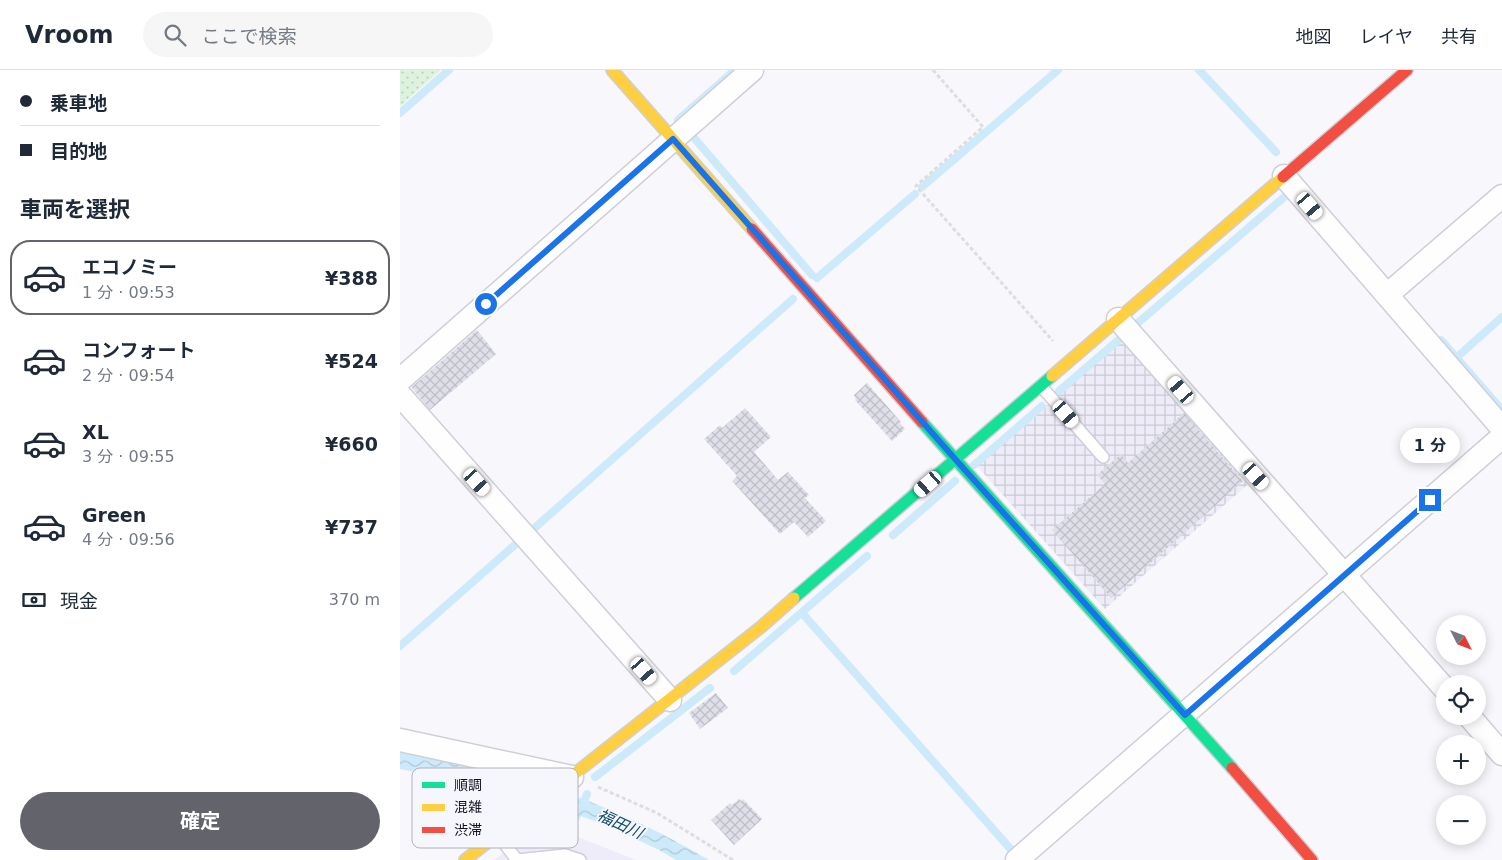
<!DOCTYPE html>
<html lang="ja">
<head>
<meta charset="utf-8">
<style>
	:root { --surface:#fff; --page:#f6f6f7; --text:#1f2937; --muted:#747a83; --line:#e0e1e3; --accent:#63636c }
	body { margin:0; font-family:"DejaVu Sans","Noto Sans JP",sans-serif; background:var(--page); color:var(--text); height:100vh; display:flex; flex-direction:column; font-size:19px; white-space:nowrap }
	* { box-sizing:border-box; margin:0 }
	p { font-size:16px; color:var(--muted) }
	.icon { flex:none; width:28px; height:28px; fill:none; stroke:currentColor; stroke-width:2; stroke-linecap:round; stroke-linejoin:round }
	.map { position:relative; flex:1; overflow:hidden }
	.details { display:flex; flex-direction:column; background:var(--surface); width:400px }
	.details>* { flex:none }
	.guide { display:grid; align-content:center; height:110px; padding:0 20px; background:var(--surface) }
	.needle { width:32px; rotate:132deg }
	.tools { position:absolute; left:1036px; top:545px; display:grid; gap:10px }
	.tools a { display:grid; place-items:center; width:50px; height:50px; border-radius:50%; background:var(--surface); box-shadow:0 2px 12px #0003; font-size:25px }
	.end { position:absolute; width:22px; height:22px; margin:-11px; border:6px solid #1a73e8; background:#fff; box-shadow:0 0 0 2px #fff }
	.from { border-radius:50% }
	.bubble { position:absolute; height:35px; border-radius:18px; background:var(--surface); box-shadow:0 2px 12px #0003; font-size:16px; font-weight:700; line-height:35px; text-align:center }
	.car { position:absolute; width:15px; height:30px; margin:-15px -8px; border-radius:6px; box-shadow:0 0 4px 1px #0007; background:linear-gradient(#fff 24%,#345 0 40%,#fff 0 76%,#345 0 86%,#fff 0) }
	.guide b { display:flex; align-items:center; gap:18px; height:48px; font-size:19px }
	.guide b+b { border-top:1px solid var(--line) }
	.guide i { width:12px; height:12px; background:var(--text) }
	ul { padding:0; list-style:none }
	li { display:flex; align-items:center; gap:15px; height:75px; margin:0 10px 8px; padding:0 10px; border:2px solid transparent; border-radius:20px }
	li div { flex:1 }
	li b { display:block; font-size:19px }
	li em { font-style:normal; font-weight:700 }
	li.selected { border-color:var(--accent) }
	li>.icon { width:45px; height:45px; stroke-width:1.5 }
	h2 { padding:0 20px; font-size:22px; line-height:60px }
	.pay { display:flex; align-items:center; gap:12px; height:55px; padding:0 20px; font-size:19px }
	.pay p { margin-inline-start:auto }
	.cta { display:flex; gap:10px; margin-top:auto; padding:10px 20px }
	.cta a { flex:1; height:58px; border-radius:30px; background:var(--accent); color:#fff; font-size:20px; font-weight:700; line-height:58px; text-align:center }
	header { display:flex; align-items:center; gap:30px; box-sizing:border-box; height:70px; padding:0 25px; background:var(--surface); border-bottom:1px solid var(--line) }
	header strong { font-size:24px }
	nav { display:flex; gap:28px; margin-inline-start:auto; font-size:18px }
	.search { width:350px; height:45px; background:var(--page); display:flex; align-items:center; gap:12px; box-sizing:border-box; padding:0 18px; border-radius:28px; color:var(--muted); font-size:19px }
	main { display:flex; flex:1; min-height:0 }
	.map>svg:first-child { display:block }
	.built { fill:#edecf8 }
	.industrial { fill:url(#industrial-grid) }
	.grass { fill:url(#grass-dots) }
	.water { fill:url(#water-waves) }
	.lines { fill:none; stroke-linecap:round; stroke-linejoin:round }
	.stream { stroke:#cdeafb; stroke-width:8 }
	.building { fill:url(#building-cross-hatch) }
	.lane-casing { stroke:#cfcfd8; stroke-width:14 }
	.street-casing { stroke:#cfcfd8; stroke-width:25 }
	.fast-casing { stroke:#cfcfd8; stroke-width:14 }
	.slow-casing { stroke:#cfcfd8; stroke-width:14 }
	.jam-casing { stroke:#cfcfd8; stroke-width:14 }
	.path { stroke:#dededf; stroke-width:3; stroke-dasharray:4 2.5; stroke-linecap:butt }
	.lane { stroke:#fefeff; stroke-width:11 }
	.street { stroke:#fefeff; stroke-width:22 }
	.fast { stroke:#16e098; stroke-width:11 }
	.slow { stroke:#ffcf43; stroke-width:11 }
	.jam { stroke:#f24e42; stroke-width:11 }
	.route { stroke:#1a73e8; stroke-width:6 }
	.labels { text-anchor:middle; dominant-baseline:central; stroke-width:4; stroke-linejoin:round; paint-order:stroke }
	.water-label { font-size:16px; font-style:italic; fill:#164e69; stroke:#f6f6fd }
	.key { fill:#f6f6fd; stroke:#b2b2ba; stroke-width:1 }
	.key-label { font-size:14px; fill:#14131f }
</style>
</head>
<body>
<header>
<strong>Vroom</strong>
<div class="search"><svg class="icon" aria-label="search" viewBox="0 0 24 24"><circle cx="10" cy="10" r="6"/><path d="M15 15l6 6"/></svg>ここで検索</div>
<nav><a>地図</a><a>レイヤ</a><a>共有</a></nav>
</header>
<main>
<section class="details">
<div class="guide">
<b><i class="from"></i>乗車地</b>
<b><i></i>目的地</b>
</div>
<h2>車両を選択</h2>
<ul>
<li class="selected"><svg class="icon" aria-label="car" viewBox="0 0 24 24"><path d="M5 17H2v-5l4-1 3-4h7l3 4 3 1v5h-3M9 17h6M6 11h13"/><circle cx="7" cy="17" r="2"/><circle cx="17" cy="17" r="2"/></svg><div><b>エコノミー</b><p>1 分 · 09:53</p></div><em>¥388</em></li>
<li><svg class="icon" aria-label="car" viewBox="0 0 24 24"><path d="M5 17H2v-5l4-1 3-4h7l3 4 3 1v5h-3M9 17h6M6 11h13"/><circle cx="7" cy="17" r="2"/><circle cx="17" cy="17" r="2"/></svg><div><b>コンフォート</b><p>2 分 · 09:54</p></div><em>¥524</em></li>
<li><svg class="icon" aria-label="car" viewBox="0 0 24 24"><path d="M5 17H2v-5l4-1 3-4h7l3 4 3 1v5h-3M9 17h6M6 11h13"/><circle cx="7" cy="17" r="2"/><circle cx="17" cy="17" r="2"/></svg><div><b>XL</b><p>3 分 · 09:55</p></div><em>¥660</em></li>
<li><svg class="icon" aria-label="car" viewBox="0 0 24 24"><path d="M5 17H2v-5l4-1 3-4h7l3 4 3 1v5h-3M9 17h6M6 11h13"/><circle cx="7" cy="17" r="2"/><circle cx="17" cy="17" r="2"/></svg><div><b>Green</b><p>4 分 · 09:56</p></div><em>¥737</em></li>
</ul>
<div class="pay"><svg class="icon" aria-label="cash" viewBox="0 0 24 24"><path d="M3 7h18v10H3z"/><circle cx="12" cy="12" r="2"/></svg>現金<p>370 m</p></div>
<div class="cta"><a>確定</a></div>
</section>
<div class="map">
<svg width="1102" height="790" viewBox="0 0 1102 790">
	<defs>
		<pattern id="industrial-grid" width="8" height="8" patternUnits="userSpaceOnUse" patternTransform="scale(1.25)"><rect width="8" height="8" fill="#edecf8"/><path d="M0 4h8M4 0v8" fill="none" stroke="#cacad4"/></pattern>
		<pattern id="grass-dots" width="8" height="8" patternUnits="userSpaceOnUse" patternTransform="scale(1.25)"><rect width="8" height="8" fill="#def3dd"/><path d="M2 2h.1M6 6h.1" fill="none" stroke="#becfbd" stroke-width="1.8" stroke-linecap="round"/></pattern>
		<pattern id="water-waves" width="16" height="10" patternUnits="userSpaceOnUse" patternTransform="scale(1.25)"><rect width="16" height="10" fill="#cdeafb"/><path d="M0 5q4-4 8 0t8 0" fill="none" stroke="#afc8d7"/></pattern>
		<pattern id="building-cross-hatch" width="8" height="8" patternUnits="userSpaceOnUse" patternTransform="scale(1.25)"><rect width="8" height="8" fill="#dedfe8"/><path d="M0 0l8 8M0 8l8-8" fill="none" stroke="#bebec7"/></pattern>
	</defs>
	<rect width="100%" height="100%" fill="#f7f7fc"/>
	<polygon class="built" points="142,753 236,790 94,790"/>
	<polygon class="industrial" points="727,266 853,410 705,539 577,396"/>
	<polygon class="grass" points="0,0 41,0 0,36"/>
	<path class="water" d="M0 682C38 690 79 696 116 706 183 726 249 754 309 790H276L259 780 208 756 181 746 178 752 174 750 176 744 106 722 0 699Z"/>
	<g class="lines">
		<g class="stream">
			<polyline points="799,0 876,82"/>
			<polyline points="0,43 49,0"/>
			<polyline points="278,50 335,0"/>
			<polyline points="289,62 412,205"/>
			<polyline points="522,117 658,0"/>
			<polyline points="417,208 515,124"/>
			<polyline points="732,258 889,123"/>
			<polyline points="1041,270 1102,340"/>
			<polyline points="1056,288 1102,247"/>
			<polyline points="659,321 723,266"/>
			<polyline points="574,395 642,336"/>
			<polyline points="130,462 393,229"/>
			<polyline points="493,465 555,411"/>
			<polyline points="402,543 615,784"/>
			<polyline points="0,576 117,473"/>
			<polyline points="334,601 467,486"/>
			<polyline points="195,707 310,618"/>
			<polyline points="182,736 187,724"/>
		</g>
	</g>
	<g class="building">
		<polygon points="77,260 96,284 30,340 12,318 12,317"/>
		<polygon points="467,313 501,352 500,353 505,359 492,371 455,330 456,329 454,325"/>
		<polygon points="345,338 371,367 354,382 378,410 388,402 409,425 405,428 426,451 408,467 394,452 380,464 332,411 337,406 304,369 320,355 322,358"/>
		<polygon points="784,343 843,411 711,528 652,460 705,414 697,405 721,384 728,393"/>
		<polygon points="316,623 328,638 300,659 289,643"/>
		<polygon points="339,729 341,731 343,729 362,749 334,775 311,750 330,733 332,735"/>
	</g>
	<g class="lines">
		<defs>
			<g id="lane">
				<polyline points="641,316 703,387"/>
				<polyline points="98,765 117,790 165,785 180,790"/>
			</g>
			<g id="street">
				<polyline points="884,106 1102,358"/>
				<polyline points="987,225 1102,126"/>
				<polyline points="718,249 1045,619"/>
				<polyline points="0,310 352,0"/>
				<polyline points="0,325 270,630"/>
				<polyline points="1069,646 1102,684"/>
				<polyline points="0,670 172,707"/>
				<polyline points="617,790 1102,367"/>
			</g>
			<g id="fast">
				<polyline points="522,352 832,698"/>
				<polyline points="394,528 652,306"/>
			</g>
			<g id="slow">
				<polyline points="212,0 352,159"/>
				<polyline points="652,306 883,107"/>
				<polyline points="65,790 361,557 394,528"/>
			</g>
			<g id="jam">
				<polyline points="883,107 1007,0"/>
				<polyline points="352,159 522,352"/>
				<polyline points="832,698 912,790"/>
			</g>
		</defs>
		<use href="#lane" class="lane-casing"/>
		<use href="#street" class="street-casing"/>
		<use href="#fast" class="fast-casing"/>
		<use href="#slow" class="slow-casing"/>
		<use href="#jam" class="jam-casing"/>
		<g class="path">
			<polyline points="533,0 583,57 516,116 653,271"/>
			<polyline points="198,717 257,743 333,790"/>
		</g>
		<use href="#lane" class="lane"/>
		<use href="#street" class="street"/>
		<use href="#fast" class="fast"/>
		<use href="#slow" class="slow"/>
		<use href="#jam" class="jam"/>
	</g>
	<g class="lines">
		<polyline class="route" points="86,234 273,69 556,390 785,645 1030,430"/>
	</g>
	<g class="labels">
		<g class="water-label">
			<text transform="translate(220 754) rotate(25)">福田川</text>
		</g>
	</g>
	<rect x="12" y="698" width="166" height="80" rx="8" class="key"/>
	<rect x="22" y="712" width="23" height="6" fill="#16e098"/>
	<rect x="22" y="734" width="23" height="7" fill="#ffcf43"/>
	<rect x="22" y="757" width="23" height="6" fill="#f24e42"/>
	<g class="key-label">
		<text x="54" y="720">順調</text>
		<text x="54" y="742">混雑</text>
		<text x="54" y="765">渋滞</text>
	</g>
</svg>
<div class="tools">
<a><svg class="needle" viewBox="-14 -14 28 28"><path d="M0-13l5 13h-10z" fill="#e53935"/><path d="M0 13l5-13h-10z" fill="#747a83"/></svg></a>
<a><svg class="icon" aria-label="locate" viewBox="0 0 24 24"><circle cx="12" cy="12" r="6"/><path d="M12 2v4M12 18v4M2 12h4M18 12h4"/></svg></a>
<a>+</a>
<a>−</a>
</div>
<i class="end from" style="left:86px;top:234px"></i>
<i class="end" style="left:1030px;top:430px"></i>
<div class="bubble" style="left:1000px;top:358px;width:60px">1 分</div>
<i class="car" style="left:910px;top:136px;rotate:139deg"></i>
<i class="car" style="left:781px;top:320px;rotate:319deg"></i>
<i class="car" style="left:666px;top:344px;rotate:139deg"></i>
<i class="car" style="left:856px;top:406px;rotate:138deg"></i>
<i class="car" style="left:77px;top:412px;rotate:138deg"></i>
<i class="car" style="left:528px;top:414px;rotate:229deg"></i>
<i class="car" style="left:244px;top:601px;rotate:139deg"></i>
</div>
</main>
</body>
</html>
